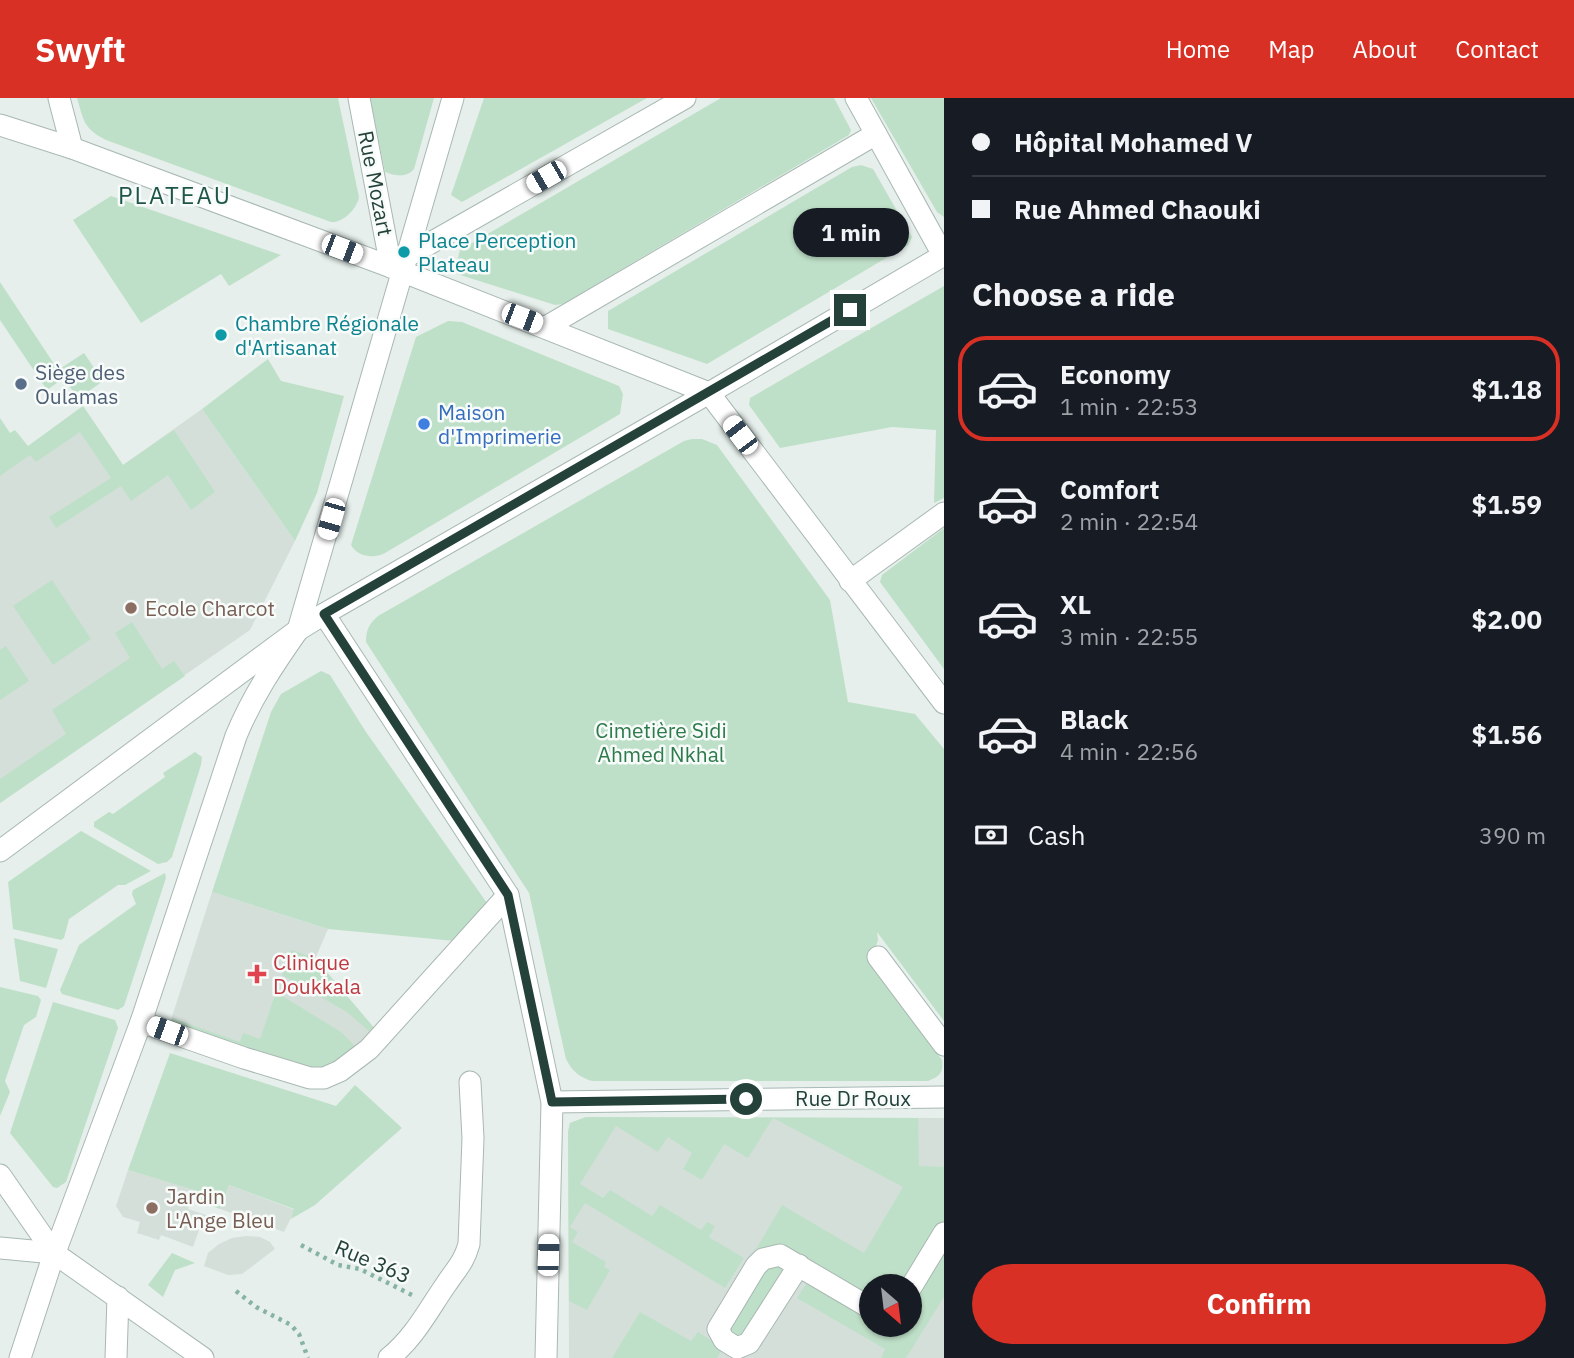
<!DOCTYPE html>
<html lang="en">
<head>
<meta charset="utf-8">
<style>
	:root { --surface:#171b24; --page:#242831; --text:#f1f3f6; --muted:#9ea1a6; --line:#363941; --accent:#d93025 }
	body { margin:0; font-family:"IBM Plex Sans",sans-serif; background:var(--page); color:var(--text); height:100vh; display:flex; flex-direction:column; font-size:26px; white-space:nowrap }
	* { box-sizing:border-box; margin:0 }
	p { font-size:23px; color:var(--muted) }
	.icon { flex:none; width:38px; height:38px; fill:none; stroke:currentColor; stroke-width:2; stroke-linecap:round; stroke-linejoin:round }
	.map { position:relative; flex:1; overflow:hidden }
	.panel { display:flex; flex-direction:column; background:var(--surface); width:630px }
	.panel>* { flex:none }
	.banner { display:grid; align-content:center; height:154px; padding:0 28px; background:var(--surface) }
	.needle { width:46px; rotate:152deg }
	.controls { position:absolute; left:859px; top:1176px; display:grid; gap:14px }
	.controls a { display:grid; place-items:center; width:63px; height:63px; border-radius:50%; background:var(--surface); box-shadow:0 2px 5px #0004; font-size:35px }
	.end { position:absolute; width:32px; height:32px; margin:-16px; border:9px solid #24423a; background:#fff; box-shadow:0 0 0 4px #fff }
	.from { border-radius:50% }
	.bubble { position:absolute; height:49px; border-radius:24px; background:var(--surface); box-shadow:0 2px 5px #0004; font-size:23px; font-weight:800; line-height:49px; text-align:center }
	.car { position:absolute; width:21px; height:42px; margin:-21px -10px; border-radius:9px; box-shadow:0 0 5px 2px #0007; background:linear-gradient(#fff 24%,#345 0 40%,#fff 0 76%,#345 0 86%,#fff 0) }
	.banner b { display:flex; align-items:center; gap:24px; height:66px; font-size:26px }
	.banner b+b { border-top:2px solid var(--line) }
	.banner i { width:18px; height:18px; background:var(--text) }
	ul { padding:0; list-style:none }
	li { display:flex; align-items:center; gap:21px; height:105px; margin:0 14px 10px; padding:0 14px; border:4px solid transparent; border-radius:28px }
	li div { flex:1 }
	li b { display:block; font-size:26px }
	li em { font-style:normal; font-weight:800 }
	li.current { border-color:var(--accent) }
	li>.icon { width:63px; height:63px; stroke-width:1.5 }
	h2 { padding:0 28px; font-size:32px; line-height:84px }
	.pay { display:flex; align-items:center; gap:18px; height:77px; padding:0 28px; font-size:26px }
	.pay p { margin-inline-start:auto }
	.action { display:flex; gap:14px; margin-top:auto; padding:14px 28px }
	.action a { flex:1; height:80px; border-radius:42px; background:var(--accent); color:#fff; font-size:28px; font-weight:800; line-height:80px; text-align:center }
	header { display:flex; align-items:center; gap:42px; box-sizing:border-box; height:98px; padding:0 35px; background:var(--accent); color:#fff }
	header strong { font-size:33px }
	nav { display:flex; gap:38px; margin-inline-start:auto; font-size:24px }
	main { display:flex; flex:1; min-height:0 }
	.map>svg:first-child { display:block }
	.built { fill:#d4dfda; fill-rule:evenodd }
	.green { fill:#bfe0c8 }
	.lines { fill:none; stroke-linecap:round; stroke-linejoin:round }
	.minor-casing { stroke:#a8b8b2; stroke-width:23 }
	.path { stroke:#86b3a5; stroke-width:4.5; stroke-dasharray:3.5 5; stroke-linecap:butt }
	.minor { stroke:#fff; stroke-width:21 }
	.route { stroke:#24423a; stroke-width:9 }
	.culture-dot { fill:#0f9aa8; stroke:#f7fbf9; stroke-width:2.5 }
	.service-dot { fill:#5c6f8a; stroke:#f7fbf9; stroke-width:2.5 }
	.shop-dot { fill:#3f7fe0; stroke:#f7fbf9; stroke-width:2.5 }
	.education-dot { fill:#8d6e63; stroke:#f7fbf9; stroke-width:2.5 }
	.health-dot { fill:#e0444e; stroke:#f7fbf9; stroke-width:2.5 }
	.labels { text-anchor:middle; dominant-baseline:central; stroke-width:5; stroke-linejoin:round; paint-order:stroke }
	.street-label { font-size:21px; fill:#24423a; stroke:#f7fbf9 }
	.culture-label { font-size:21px; fill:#0d838f; stroke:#f7fbf9; text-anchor:start }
	.service-label { font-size:21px; fill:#4e5e75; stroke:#f7fbf9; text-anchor:start }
	.shop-label { font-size:21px; fill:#366cbe; stroke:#f7fbf9; text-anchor:start }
	.education-label { font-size:21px; fill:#785e54; stroke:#f7fbf9; text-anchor:start }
	.park-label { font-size:21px; fill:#2d7a4b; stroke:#f7fbf9 }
	.health-label { font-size:21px; fill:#be3a42; stroke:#f7fbf9; text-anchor:start }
	.quarter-label { font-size:24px; letter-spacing:2px; fill:#1f5548; stroke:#f7fbf9 }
</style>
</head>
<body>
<header>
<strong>Swyft</strong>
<nav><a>Home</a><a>Map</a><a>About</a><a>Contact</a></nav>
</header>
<main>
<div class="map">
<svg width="944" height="1260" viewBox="0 0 944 1260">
	<rect width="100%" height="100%" fill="#e6efeb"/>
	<g class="built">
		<polygon points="83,308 123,367 202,311 295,443 250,532 0,705 0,369"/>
		<polygon points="212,794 328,831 315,861 375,931 364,944 329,971 170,925"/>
		<path d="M586 1019 944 1020V1260H569L568 1034 570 1025ZM872 1188H910V1227H872Z"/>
		<polygon points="128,1072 195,1092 188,1111 209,1118 205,1129 199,1132 193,1149 161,1137 159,1142 137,1135 140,1124 123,1119 116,1108"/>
		<polygon points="229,1087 295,1112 284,1134 220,1111"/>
		<polygon points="246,1138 260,1139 270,1144 275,1151 242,1176 228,1177 204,1168 208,1155 219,1146 232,1140"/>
	</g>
	<g class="green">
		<path d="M77 0H338L359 99C357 111 343 125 331 124L106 42C83 30 84 23 77 0Z"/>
		<path d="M370 0H434L414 71C407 80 395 78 385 74Z"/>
		<polygon points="484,0 647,0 462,104 451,97"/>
		<polygon points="721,0 834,0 851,32 849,37 563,206 555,207 454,175 460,152"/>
		<polygon points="871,0 944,0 944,119 937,114"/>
		<polygon points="861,67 873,71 912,139 908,147 707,266 608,231 608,213 852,69"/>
		<polygon points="111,98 281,157 229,188 221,176 141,225 73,122"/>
		<polygon points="0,184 58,272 84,255 103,283 78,301 64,280 47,292 0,222"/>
		<polygon points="944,188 944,400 934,405 936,332 892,329 780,350 749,307 750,300"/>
		<path d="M448 223 462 224 619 288 623 296 620 316 385 455C373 461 358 459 351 447L416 239Z"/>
		<polygon points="268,261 281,283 344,298 317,395 295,443 202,311"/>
		<polygon points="83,308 123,367 174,332 215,394 191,412 168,377 131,403 121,388 56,430 49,419 111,380 80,334 36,364 30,357 0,378 0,320 10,335 15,332 28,348"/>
		<path d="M692 341H702L717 347 830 502 848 604 915 616 944 651V923L877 834 878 842 870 867 942 962C944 975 939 979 928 983H592C579 979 572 973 566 961L529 795 366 544C366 532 369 526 378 518L684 343Z"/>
		<polygon points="944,430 944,571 880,484 882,477"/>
		<polygon points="52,482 91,541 53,567 13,508"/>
		<polygon points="132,524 162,571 174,563 185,578 0,705 0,681 66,636 52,612 130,560 115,535"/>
		<polygon points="6,548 29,583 0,602 0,552"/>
		<polygon points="321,573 330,577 366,634 487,805 455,843 328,831 212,794 271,614 281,596"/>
		<polygon points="195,654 202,659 201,667 172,759 167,764 158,766 94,729 94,724 109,714 113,716 165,679 163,675"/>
		<polygon points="81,733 151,773 125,787 118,787 69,821 64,840 61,842 13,831 8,784"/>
		<polygon points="165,775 166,780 124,908 118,912 62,896 60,892 79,847 136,806 132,796 133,792"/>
		<polygon points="14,840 58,851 46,890 20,883"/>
		<polygon points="291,852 315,860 375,931 371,935 347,914 282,877"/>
		<polygon points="0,889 38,898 41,902 36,919 24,927 5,983 10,994 0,1018"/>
		<polygon points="276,894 341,934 357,950 319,975 170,925 172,920 240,944 243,935 260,941"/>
		<polygon points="53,904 115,922 118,930 66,1084 57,1090 53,1089 10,1035"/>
		<polygon points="170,955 336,1008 355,987 402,1030 315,1107 291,1121 294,1111 229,1087 220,1111 191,1100 194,1092 128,1072"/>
		<polygon points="586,1019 918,1020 919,1068 944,1069 944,1124 905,1188 872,1188 871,1203 797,1156 749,1163 782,1107 864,1155 903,1089 773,1020 748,1060 724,1046 702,1082 683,1071 692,1055 668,1039 658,1054 616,1028 580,1086 603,1100 610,1092 652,1118 660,1107 701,1132 707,1124 715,1128 709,1139 744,1160 725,1190 585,1105 570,1129 578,1134 572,1144 606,1164 604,1169 610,1172 587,1212 569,1203 568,1034 570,1025"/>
		<polygon points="944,1147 944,1199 906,1260 881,1260 885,1251 797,1200 808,1183 871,1221 872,1227 891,1229 894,1227 910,1227 910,1203"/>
		<polygon points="172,1155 195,1165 175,1172 163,1199 148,1187"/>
		<polygon points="788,1166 743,1244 723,1227 760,1167"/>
		<polygon points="640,1214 691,1243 698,1234 723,1250 717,1260 612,1260"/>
	</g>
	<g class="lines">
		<defs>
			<g id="minor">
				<polyline points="59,0 72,50"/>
				<polyline points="359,0 391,169"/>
				<polyline points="856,0 943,157"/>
				<polyline points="0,27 72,50 391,169 709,295"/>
				<polyline points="406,159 685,0"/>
				<polyline points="546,229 876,36"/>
				<polyline points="709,295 944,605"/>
				<polyline points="850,483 944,415"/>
				<polyline points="324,516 508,797 552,1004 546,1260"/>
				<polyline points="0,753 298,532 324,516 709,295 944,157"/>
				<polyline points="878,859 944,947"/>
				<polyline points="141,924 244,960 310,980 324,980 340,973 369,951 508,797"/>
				<polyline points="552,1004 944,999"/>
				<polyline points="0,1077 54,1155 203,1260"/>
				<polyline points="0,1150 54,1155"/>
				<polyline points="799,1167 749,1245 737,1250 724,1242 718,1231 756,1168 763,1161 780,1157 872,1211"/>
				<polyline points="910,1191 944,1135"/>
				<path d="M20 1260 51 1165 141 924 236 638C252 599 274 566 298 532L453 0"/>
				<polyline points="116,1260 118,1199"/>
				<path d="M389 1260C415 1239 428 1212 447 1185 457 1170 464 1164 469 1146L473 1040 470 984"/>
			</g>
		</defs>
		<use href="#minor" class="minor-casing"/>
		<g class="path">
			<polyline points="301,1147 338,1167 360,1171 414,1198"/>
			<polyline points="236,1193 256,1209 291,1227 299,1236 308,1260"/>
		</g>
		<use href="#minor" class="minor"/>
	</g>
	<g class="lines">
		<polyline class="route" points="746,1001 552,1004 508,797 324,516 850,212"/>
	</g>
	<g class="culture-dot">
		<circle cx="404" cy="154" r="7"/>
		<circle cx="221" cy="237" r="7"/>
	</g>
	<circle class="service-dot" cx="21" cy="286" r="7"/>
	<circle class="shop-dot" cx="424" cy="326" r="7"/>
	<g class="education-dot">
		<circle cx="131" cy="510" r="7"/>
		<circle cx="152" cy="1110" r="7"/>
	</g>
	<path class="health-dot" d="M253.5 865.5h7v7h7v7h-7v7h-7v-7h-7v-7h7z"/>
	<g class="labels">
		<g class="street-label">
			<text transform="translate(376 85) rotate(79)">Rue Mozart</text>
			<text x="853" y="1000">Rue Dr Roux</text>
			<text transform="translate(373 1163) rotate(23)">Rue 363</text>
		</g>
		<g class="culture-label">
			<text x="418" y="142">Place Perception<tspan x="418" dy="24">Plateau</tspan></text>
			<text x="235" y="225">Chambre Régionale<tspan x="235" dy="24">d'Artisanat</tspan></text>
		</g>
		<g class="service-label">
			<text x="35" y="274">Siège des<tspan x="35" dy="24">Oulamas</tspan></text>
		</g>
		<g class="shop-label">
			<text x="438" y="314">Maison<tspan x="438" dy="24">d'Imprimerie</tspan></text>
		</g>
		<g class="education-label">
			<text x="145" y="510">Ecole Charcot</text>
			<text x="166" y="1098">Jardin<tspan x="166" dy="24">L'Ange Bleu</tspan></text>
		</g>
		<g class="park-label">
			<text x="661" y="632">Cimetière Sidi<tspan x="661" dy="24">Ahmed Nkhal</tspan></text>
		</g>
		<g class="health-label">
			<text x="273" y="864">Clinique<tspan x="273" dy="24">Doukkala</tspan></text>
		</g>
		<g class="quarter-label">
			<text x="175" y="97">PLATEAU</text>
		</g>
	</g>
</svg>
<div class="controls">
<a><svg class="needle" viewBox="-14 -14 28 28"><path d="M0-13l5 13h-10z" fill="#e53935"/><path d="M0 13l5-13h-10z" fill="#9ea1a6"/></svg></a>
</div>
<i class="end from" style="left:746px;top:1001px"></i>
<i class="end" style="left:850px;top:212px"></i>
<div class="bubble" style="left:793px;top:110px;width:116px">1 min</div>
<i class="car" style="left:546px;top:79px;rotate:240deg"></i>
<i class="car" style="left:342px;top:151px;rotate:111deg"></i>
<i class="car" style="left:522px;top:220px;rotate:111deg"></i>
<i class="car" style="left:740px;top:337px;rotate:323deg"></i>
<i class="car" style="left:331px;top:421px;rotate:196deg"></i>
<i class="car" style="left:167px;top:933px;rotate:290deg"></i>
<i class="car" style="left:548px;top:1157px;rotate:2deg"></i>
</div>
<section class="panel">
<div class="banner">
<b><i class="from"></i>Hôpital Mohamed V</b>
<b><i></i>Rue Ahmed Chaouki</b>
</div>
<h2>Choose a ride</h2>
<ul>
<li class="current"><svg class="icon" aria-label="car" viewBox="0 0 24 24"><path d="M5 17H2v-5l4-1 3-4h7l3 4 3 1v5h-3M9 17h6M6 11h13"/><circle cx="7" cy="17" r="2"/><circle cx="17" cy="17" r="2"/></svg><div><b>Economy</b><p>1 min · 22:53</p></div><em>$1.18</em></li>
<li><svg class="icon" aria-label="car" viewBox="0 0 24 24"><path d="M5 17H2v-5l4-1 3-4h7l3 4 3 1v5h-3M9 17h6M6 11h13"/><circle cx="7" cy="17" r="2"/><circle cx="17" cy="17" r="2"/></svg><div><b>Comfort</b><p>2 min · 22:54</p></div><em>$1.59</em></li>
<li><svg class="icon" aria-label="car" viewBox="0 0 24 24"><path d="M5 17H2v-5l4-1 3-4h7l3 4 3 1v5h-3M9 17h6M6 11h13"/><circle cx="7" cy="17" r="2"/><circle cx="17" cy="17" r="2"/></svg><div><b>XL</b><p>3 min · 22:55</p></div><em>$2.00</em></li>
<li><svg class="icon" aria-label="car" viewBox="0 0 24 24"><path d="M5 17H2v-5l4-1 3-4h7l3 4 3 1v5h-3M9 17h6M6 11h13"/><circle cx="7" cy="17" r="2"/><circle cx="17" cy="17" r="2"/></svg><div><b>Black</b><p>4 min · 22:56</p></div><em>$1.56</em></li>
</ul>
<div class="pay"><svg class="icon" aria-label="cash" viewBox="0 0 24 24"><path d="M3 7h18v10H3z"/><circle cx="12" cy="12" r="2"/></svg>Cash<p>390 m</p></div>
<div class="action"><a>Confirm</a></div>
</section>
</main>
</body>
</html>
